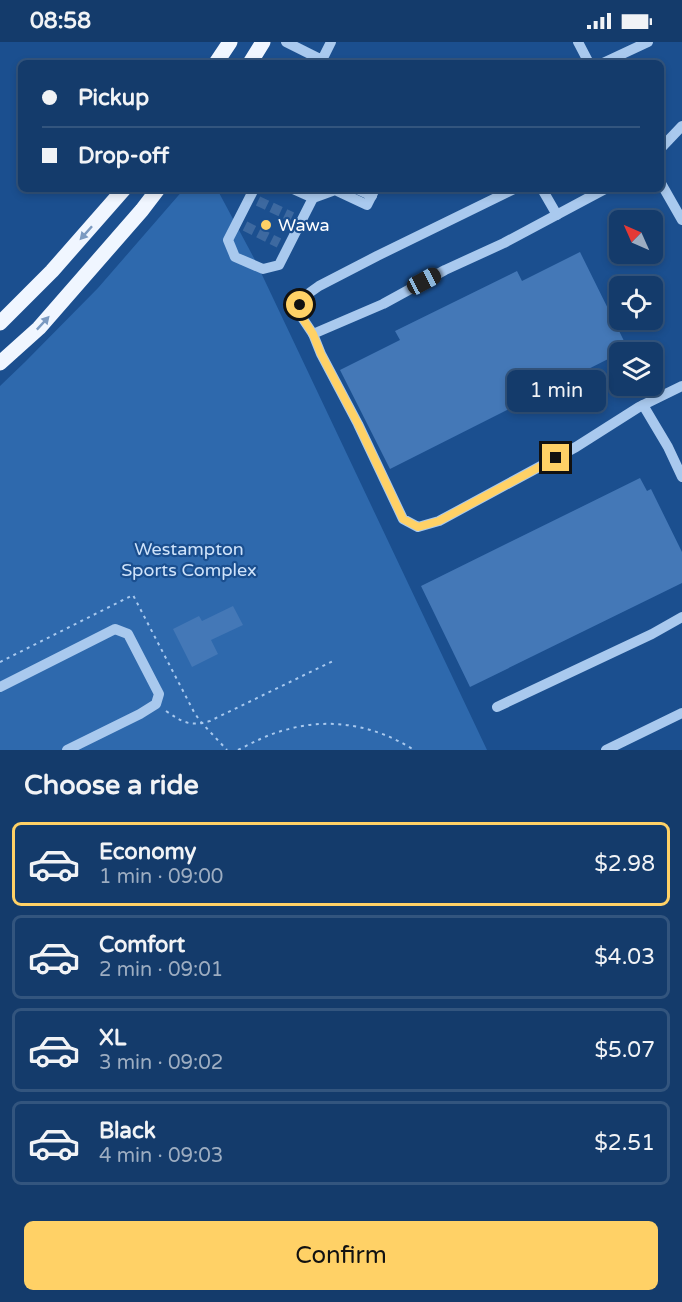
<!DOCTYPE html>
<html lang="en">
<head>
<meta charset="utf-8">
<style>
	:root { --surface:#143b6b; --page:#1d4271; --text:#f1f3f6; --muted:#9dadc1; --line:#33557e; --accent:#ffd166 }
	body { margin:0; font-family:"Varela Round",sans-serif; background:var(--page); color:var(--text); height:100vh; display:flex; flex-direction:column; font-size:22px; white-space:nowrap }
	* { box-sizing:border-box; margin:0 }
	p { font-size:20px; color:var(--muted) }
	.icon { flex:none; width:33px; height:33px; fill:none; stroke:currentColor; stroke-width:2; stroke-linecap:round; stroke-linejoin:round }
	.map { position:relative; height:708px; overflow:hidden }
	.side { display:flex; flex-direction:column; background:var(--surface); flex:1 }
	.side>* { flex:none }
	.hud { position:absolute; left:18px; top:18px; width:646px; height:132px; border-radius:9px; box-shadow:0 3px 9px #0003,0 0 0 2px var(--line); display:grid; align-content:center; height:132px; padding:0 24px; background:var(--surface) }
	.needle { width:39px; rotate:315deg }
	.controls { position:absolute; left:609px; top:168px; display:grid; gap:12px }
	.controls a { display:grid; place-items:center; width:54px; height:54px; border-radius:9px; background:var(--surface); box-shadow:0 3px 9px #0003,0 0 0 2px var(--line); font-size:30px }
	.end { position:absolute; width:27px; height:27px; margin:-14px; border:8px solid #ffd166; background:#111; box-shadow:0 0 0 3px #111 }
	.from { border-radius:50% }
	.bubble { position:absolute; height:42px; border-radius:9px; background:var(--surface); box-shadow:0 3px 9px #0003,0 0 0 2px var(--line); font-size:20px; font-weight:600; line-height:42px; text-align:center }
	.car { position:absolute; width:18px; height:36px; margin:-18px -9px; border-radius:8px; box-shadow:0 0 4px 2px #0007; background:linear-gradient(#222 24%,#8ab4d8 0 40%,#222 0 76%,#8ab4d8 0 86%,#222 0) }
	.hud b { display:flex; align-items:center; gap:21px; height:57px; font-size:22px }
	.hud b+b { border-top:2px solid var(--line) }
	.hud i { width:15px; height:15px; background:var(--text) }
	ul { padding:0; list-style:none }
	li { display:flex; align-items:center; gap:18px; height:84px; margin:0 12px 9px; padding:0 12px; border:3px solid var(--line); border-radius:9px }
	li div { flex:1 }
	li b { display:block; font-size:22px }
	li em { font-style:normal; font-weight:600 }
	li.active { border-color:var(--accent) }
	li>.icon { width:54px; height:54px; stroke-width:1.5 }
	h2 { padding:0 24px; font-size:27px; line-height:72px }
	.action { display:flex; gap:12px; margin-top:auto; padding:12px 24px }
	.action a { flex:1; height:69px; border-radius:9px; background:var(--accent); color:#111; font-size:24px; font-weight:600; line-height:69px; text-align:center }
	.status { display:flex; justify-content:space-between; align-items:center; height:42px; padding:0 30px; background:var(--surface); direction:ltr }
	.status svg { height:16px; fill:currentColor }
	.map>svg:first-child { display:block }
	.green { fill:#2e69ad }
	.building { fill:#4478b7 }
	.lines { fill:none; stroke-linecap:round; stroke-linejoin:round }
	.minor-tunnel { stroke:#3d69a0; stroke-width:10; stroke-dasharray:10 5; stroke-linecap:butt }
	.path { stroke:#a9c9ee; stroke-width:2; stroke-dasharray:3 4.5; stroke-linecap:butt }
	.minor { stroke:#a9c9ee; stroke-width:10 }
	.major { stroke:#f0f6ff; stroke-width:15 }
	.oneway { fill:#7b9ac1 }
	.route { stroke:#ffd166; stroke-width:8 }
	.poi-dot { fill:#ffd166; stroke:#1b4f8f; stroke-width:2 }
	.labels { text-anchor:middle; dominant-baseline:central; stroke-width:4.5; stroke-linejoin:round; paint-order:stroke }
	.poi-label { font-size:18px; fill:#fff; stroke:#1b4f8f; text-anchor:start }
	.park-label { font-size:18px; fill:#cfe3fa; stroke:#1b4f8f }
</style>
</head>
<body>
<div class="status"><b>08:58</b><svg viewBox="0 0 49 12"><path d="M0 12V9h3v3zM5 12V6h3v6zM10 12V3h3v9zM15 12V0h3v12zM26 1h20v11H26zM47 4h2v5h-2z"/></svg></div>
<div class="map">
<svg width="682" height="708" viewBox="0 0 682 708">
	<rect width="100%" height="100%" fill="#1b4f8f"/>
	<polygon class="green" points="184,147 217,147 255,218 487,708 0,708 0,344 25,320 98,246"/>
	<g class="building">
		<polygon points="580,210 628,307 390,427 340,328 400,298 395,289 517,229 522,239"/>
		<polygon points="640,436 647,449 651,447 682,510 682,541 470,645 421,544"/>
		<polygon points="233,564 243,583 211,598 218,612 192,625 173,587 199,574 202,579"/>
	</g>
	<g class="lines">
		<g class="minor-tunnel">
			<polyline points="258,159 292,175"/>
			<polyline points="245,184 279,201"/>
		</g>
		<g class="path">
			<polyline points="0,620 133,553 194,670 200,679 227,708"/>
			<path d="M166 669C182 680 190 685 210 679L335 618"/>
			<path d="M238 708C254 700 269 692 285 688 330 675 375 683 414 708"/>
		</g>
		<g class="minor">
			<polyline points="286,0 322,18 331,0"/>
			<polyline points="578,0 589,21"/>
			<polyline points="603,21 648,0"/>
			<polyline points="662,105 682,84"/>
			<polyline points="662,143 682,178"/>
			<polyline points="254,147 228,198 235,215 263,227 279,223 313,156"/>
			<polyline points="293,147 313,156 335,148 367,163 375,147"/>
			<polyline points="357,147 372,154"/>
			<polyline points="542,147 557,173"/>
			<polyline points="605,147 504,201 445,228 383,262 313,292 321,312 358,382 403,477 418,485 439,479 576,405 639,365 682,344"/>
			<polyline points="313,292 303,277 300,263 305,254 319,244 377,214 514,147"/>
			<polyline points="643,363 668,405 682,435"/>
			<polyline points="0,645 115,587 128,592 159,652 156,662 140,672 67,708"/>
			<polyline points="497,665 652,592 682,575"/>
			<polyline points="606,708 682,671"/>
		</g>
		<g class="major">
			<polyline points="216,21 230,0"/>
			<polyline points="250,21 263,0"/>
			<polyline points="0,281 52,229 124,147"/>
			<polyline points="0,321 39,286 142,168 158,147"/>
		</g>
	</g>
	<defs><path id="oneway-solid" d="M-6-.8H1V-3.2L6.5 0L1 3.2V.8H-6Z" transform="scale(1.5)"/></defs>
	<g class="oneway">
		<use href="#oneway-solid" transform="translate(86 191) rotate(132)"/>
		<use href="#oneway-solid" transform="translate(43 281) rotate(-47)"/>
	</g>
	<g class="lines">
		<polyline class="route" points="300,263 303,277 313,292 321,312 358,382 403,477 418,485 439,479 556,416"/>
	</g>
	<circle class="poi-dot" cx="266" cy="183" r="6"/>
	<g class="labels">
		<g class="poi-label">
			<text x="278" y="183">Wawa</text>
		</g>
		<g class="park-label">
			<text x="189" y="507">Westampton<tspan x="189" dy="21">Sports Complex</tspan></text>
		</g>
	</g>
</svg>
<div class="controls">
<a><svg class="needle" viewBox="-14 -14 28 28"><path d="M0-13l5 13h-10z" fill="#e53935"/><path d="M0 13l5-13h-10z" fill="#9dadc1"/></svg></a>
<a><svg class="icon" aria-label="locate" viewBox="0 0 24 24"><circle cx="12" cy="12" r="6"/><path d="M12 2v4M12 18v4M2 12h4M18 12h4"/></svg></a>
<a><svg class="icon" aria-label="layers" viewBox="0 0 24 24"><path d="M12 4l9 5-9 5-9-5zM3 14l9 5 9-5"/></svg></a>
</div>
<i class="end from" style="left:300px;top:263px"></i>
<i class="end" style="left:556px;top:416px"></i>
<div class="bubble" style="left:507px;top:328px;width:99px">1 min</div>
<i class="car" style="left:424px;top:239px;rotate:62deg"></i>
<div class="hud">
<b><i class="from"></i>Pickup</b>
<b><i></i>Drop-off</b>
</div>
</div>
<section class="side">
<h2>Choose a ride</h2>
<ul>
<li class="active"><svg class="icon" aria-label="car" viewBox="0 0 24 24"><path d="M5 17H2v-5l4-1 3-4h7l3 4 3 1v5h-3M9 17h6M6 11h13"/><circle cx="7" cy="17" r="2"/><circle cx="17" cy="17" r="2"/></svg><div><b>Economy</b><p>1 min · 09:00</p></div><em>$2.98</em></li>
<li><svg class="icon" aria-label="car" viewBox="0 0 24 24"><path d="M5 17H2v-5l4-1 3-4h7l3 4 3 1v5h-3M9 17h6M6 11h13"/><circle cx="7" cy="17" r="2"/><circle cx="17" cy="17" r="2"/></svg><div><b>Comfort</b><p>2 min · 09:01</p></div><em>$4.03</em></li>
<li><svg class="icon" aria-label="car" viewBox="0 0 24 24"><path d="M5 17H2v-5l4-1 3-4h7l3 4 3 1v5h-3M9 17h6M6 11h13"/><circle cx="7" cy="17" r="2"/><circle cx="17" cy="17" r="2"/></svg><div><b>XL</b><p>3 min · 09:02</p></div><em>$5.07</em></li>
<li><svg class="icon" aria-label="car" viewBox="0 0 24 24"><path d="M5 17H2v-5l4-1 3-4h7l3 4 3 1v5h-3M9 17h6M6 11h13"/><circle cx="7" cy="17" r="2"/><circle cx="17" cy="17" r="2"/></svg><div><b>Black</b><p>4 min · 09:03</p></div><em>$2.51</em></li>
</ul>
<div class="action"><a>Confirm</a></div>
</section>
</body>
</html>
